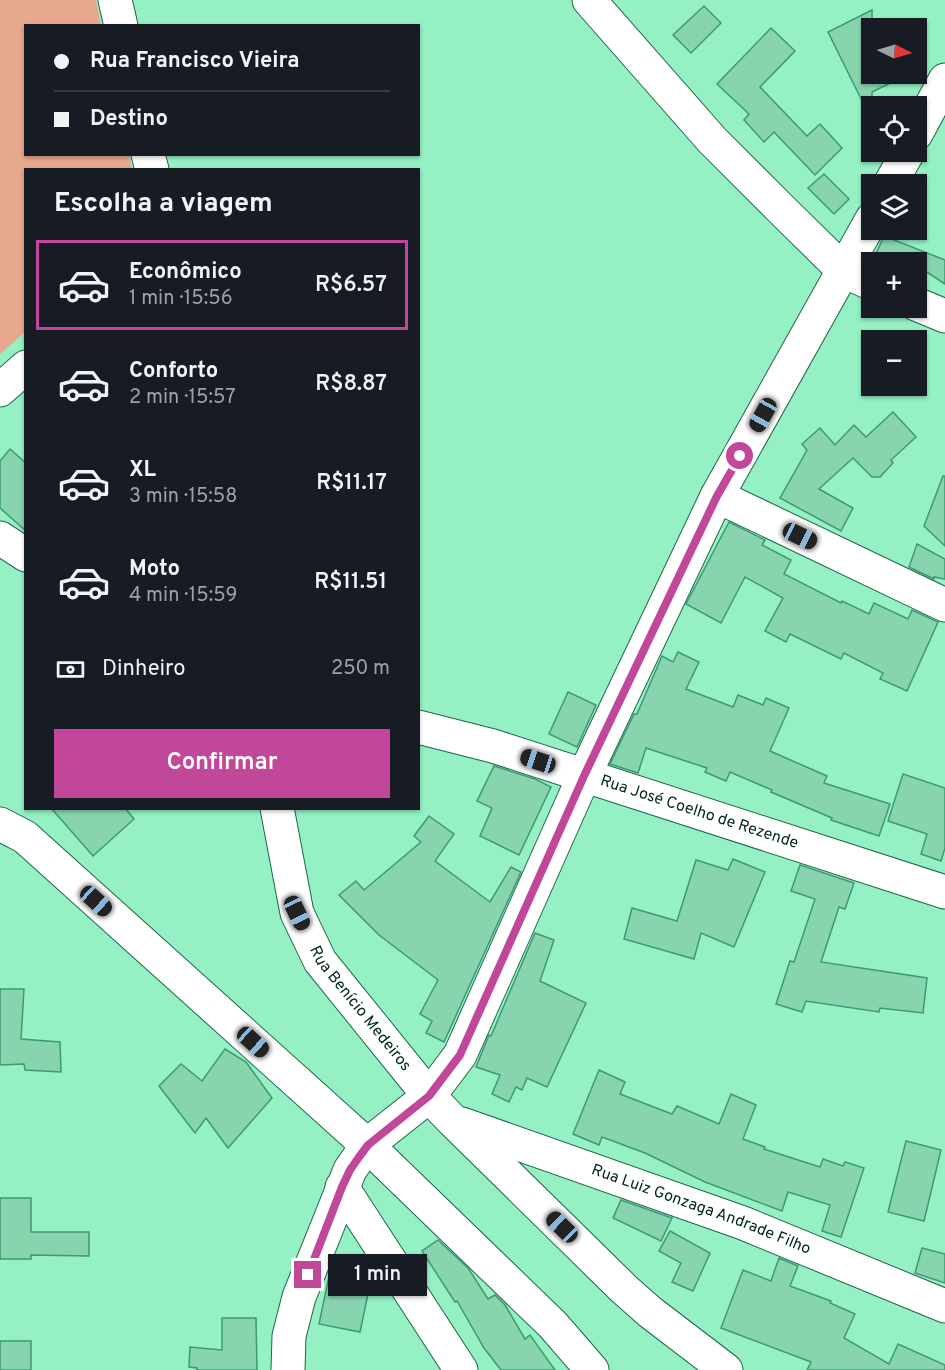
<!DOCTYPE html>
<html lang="pt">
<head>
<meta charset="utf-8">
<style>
	:root { --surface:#171b24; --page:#242831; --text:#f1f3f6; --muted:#9ea1a6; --line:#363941; --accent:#c0479a }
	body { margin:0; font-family:Overpass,sans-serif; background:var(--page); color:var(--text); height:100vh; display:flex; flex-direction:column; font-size:22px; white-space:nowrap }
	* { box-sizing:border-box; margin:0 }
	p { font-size:20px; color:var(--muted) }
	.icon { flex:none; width:33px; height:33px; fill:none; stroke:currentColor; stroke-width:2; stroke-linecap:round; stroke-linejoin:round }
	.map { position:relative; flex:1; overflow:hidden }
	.side { position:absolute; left:24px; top:168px; width:396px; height:642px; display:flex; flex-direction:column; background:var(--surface); border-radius:0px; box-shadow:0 2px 4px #0004 }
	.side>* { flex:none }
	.hud { position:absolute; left:24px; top:24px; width:396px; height:132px; border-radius:0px; box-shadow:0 2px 4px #0004; display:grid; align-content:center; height:132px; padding:0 30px; background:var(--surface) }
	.needle { width:39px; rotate:95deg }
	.buttons { position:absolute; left:861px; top:18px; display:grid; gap:12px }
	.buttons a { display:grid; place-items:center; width:66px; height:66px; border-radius:0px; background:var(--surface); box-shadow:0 2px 4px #0004; font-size:30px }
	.end { position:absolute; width:27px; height:27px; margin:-14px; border:8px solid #c0479a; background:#fff; box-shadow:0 0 0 3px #fff }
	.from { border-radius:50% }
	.bubble { position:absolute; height:42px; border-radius:0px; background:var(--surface); box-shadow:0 2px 4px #0004; font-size:20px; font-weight:600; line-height:42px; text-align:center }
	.car { position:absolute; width:18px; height:36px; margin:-18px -9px; border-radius:8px; box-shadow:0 0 4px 2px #0007; background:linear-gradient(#222 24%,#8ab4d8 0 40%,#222 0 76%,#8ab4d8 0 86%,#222 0) }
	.hud b { display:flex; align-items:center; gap:21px; height:57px; font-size:22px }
	.hud b+b { border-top:2px solid var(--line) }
	.hud i { width:15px; height:15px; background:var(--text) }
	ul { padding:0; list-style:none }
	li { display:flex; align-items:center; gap:18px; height:90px; margin:0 12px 9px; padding:0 18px; border:3px solid transparent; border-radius:0px }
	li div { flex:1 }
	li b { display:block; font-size:22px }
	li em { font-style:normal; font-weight:600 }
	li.active { border-color:var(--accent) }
	li>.icon { width:54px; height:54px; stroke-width:1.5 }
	h2 { padding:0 30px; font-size:27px; line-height:72px }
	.pay { display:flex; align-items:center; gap:15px; height:66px; padding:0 30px; font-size:22px }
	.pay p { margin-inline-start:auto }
	.cta { display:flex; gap:12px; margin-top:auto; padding:12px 30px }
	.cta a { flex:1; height:69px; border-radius:0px; background:var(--accent); color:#fff; font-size:24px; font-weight:600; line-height:69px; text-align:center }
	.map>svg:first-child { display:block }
	.green { fill:#e8a88f }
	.building { fill:#88d4af; stroke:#3d9a71; stroke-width:1.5 }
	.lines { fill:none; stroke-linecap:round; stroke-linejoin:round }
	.minor-casing { stroke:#1e6648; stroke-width:35 }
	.minor { stroke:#fff; stroke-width:33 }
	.route { stroke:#c0479a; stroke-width:8 }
	.labels { text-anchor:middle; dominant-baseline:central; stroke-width:6; stroke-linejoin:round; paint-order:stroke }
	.street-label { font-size:16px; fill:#002818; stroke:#a2fed1 }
</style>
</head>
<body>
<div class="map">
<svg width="945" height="1370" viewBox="0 0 945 1370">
	<rect width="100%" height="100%" fill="#95f0c4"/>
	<polygon class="green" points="0,0 96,0 101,25 26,26 26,154 129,155 132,169 26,170 25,332 0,354"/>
	<g class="building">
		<polygon points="704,6 721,23 691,53 673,35"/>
		<polygon points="872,10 872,74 909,74 872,92 872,121 828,32"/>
		<polygon points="771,28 795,51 760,87 807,136 820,124 842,148 815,175 774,132 764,142 744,120 749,114 717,84"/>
		<polygon points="824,174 849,199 834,214 808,188"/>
		<polygon points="884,236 945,260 945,284 916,265 916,262 885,262 874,258"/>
		<polygon points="893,412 916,437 891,460 893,463 880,477 872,477 853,458 819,489 853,508 841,531 780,498 807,450 802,444 820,428 835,445 854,425 866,437"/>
		<polygon points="10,449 26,463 26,531 0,508 0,461"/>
		<polygon points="943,476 945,476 945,546 924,526"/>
		<polygon points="729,522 765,540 762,545 791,560 784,574 841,603 842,601 869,614 874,603 908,619 912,610 938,622 907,691 880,679 883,673 844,653 841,659 790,634 786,642 765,631 783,598 745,577 721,623 686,604"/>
		<polygon points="917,544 945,559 945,579 934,577 934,579 909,567"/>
		<polygon points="678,652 699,662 686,689 733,707 738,695 763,705 766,698 789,708 770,751 827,776 824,783 890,804 879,836 831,820 832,818 771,792 772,790 730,772 726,781 705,772 707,768 646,748 638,773 610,764 634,714 637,714 662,656 673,662"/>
		<polygon points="568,692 596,705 577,747 549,734"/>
		<polygon points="494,766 535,779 551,787 519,855 480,836 492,808 477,801"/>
		<polygon points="903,774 945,788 945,848 941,861 921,854 927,834 888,821"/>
		<polygon points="51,808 125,808 134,819 93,856"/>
		<polygon points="429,816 454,834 435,861 490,902 511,867 521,872 444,1042 426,1033 432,1021 420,1014 438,980 379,935 339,895 356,881 364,890 421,842 414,836"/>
		<polygon points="733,859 765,872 734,947 701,933 694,959 624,939 632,908 677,921 696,860 728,870"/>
		<polygon points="800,865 854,883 845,909 839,907 821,962 927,978 923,1013 880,1008 879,1012 806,1001 802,1012 776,1004 790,961 794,962 815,899 791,891"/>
		<polygon points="535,933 554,940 540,981 586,1003 547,1087 527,1078 522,1090 516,1087 509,1102 492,1094 500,1075 476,1067 489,1035 491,1036"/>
		<polygon points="0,989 24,989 21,1039 60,1042 61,1072 25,1070 24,1064 0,1065"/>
		<polygon points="225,1049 246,1062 272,1098 228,1148 206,1118 195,1133 159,1086 181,1064 202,1081"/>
		<polygon points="599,1070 625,1082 620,1094 672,1114 677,1106 719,1124 731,1094 756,1105 743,1139 765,1147 764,1149 820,1167 823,1159 843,1166 845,1162 864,1168 841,1237 822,1231 830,1205 788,1192 782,1211 705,1182 645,1153 602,1137 599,1145 573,1134"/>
		<polygon points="906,1141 941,1150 924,1221 888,1212"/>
		<polygon points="0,1198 31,1198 31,1232 89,1232 89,1256 31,1255 31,1259 0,1259"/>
		<polygon points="621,1200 672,1218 661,1241 613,1218"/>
		<polygon points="670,1231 710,1253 693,1291 672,1282 681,1263 659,1251"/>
		<polygon points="438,1240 468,1268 488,1299 495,1295 505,1305 525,1339 530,1335 555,1370 501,1370 484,1348 457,1301 455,1302 422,1251"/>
		<polygon points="922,1248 945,1254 945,1283 915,1273"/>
		<polygon points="779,1258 798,1266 790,1286 831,1301 830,1303 855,1314 844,1338 889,1364 898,1344 945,1365 945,1370 807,1370 811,1362 721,1328 743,1270 771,1281"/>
		<polygon points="331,1267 372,1275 360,1332 319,1324"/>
		<polygon points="222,1318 256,1318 257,1370 197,1370 197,1368 189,1367 190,1347 222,1350"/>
		<rect x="0" y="1341" width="31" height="29"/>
	</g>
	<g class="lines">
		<defs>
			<g id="minor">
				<polyline points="115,0 121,26"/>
				<polyline points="589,0 712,140 780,208 844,271 872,284"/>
				<polyline points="916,134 945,80"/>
				<polyline points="148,154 152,170"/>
				<polyline points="890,184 908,152"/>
				<polyline points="916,304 945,316"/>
				<polyline points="0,390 26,367"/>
				<polyline points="717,496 945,605"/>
				<polyline points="0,538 26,555"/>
				<path id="s1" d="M418 727 493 746 945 892"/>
				<path id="s2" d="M277 808 297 913 320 961 429 1096 452 1120 624 1289 650 1312 726 1370"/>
				<polyline points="0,824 25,837 367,1145 553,1325 592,1370"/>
				<path id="s3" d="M462 1124 743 1223 945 1306"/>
				<polyline points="342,1187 461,1370"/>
				<polyline points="288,1370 289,1336 299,1297 350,1170 367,1145 429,1096 460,1055 584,776 717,496 872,219"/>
			</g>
		</defs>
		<use href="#minor" class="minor-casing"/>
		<use href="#minor" class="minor"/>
	</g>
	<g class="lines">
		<polyline class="route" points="308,1275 342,1187 350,1170 359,1157 368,1145 429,1096 460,1055 584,776 717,496 740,456"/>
	</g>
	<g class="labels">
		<g class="street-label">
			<text stroke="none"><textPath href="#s1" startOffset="294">Rua José Coelho de Rezende</textPath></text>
			<text stroke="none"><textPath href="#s2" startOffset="222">Rua Benício Medeiros</textPath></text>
			<text stroke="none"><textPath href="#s3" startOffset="254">Rua Luiz Gonzaga Andrade Filho</textPath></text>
		</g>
	</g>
</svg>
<div class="buttons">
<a><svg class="needle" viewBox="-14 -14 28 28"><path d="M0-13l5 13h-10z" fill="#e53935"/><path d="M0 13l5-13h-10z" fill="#9ea1a6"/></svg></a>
<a><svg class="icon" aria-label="locate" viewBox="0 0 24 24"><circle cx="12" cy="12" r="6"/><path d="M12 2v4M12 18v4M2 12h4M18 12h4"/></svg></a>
<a><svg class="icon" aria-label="layers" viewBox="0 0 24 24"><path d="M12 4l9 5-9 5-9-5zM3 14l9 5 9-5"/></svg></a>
<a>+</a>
<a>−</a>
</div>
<i class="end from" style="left:740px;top:456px"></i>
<i class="end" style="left:308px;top:1275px"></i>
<div class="bubble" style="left:328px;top:1254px;width:99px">1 min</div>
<i class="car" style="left:763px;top:415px;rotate:209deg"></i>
<i class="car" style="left:800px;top:536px;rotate:116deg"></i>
<i class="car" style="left:538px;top:761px;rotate:288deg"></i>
<i class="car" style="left:96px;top:901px;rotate:132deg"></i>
<i class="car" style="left:297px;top:913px;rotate:155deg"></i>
<i class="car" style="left:253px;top:1042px;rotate:132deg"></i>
<i class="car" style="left:562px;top:1227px;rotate:314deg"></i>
<div class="hud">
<b><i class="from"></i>Rua Francisco Vieira</b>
<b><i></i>Destino</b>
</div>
<section class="side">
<h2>Escolha a viagem</h2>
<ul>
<li class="active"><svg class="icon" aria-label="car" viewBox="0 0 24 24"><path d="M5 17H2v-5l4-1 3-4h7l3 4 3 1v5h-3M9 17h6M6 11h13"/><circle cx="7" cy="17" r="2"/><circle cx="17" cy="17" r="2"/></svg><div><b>Econômico</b><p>1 min · 15:56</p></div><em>R$6.57</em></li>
<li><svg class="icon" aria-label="car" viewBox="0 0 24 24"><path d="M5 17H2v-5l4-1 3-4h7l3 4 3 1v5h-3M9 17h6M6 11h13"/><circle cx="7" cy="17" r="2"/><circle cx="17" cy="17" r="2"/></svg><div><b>Conforto</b><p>2 min · 15:57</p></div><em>R$8.87</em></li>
<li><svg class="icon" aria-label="car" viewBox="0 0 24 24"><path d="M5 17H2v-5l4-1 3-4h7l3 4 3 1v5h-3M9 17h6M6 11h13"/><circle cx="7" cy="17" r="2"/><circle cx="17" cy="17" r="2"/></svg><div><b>XL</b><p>3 min · 15:58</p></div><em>R$11.17</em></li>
<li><svg class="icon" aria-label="car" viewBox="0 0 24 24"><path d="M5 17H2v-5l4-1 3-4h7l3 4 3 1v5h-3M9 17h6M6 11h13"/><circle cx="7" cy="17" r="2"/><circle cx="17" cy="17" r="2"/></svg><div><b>Moto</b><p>4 min · 15:59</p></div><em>R$11.51</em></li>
</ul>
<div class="pay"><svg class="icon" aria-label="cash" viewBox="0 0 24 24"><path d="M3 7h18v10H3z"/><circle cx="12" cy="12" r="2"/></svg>Dinheiro<p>250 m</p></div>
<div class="cta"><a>Confirmar</a></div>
</section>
</div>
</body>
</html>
